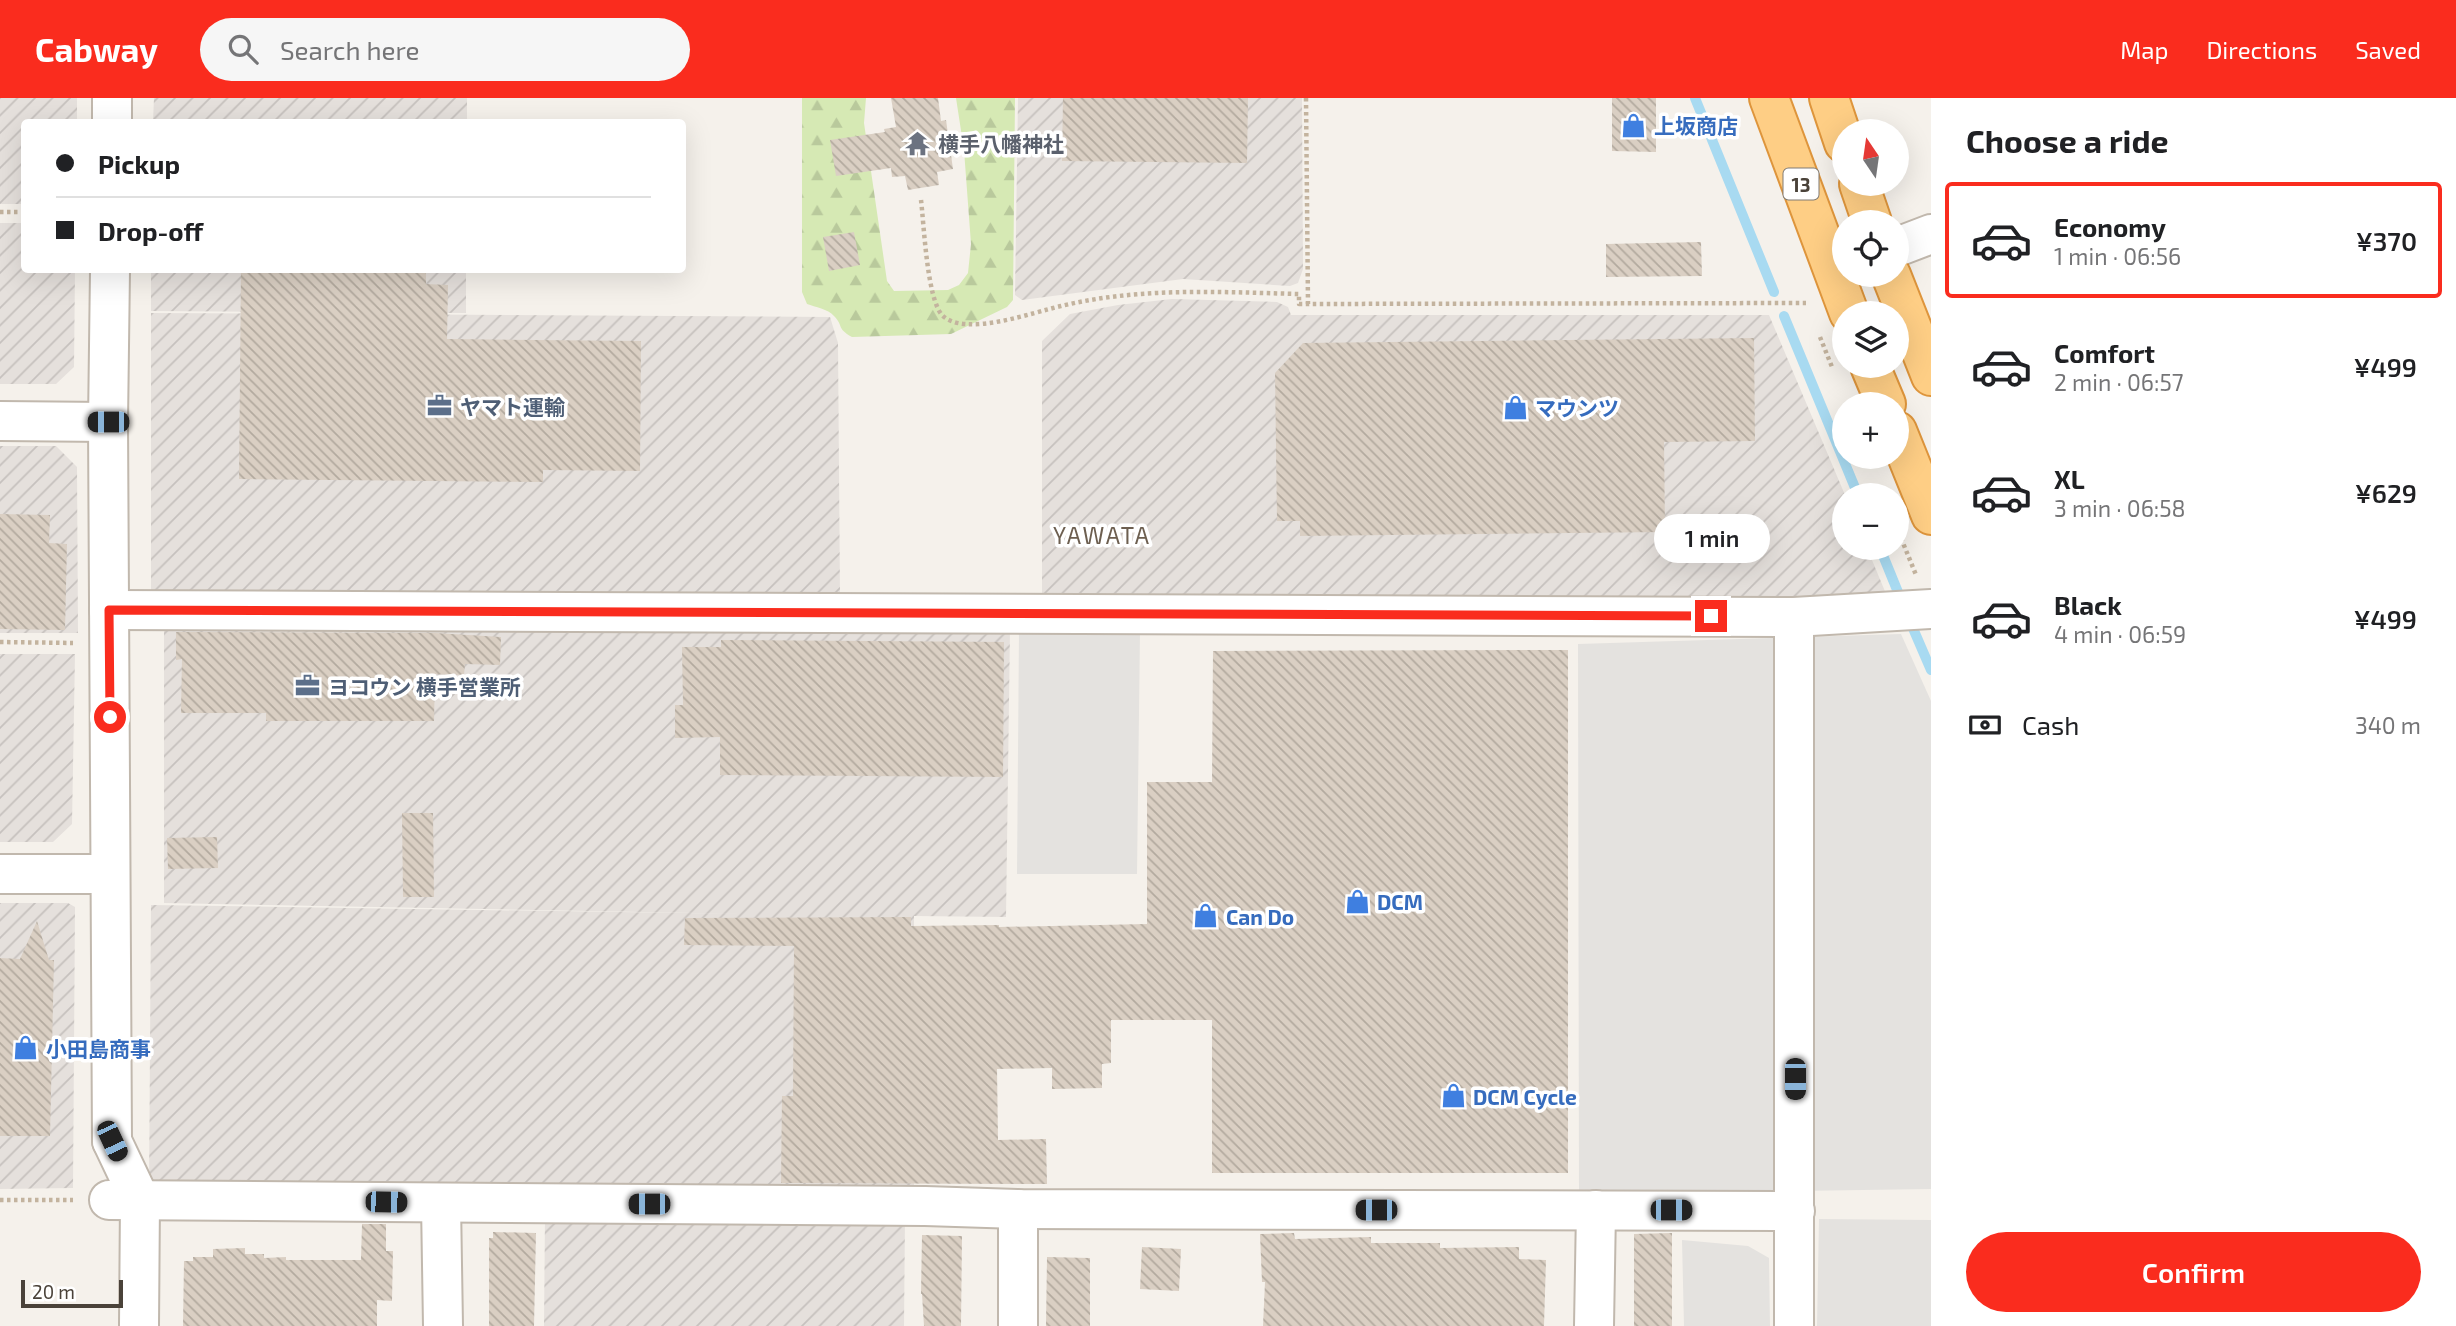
<!DOCTYPE html>
<html lang="en">
<head>
<meta charset="utf-8">
<style>
	:root { --surface:#fff; --page:#f6f6f6; --text:#202124; --muted:#757577; --line:#e0e0e0; --accent:#fa2c1e }
	body { margin:0; font-family:"Exo 2","Noto Sans JP",sans-serif; background:var(--page); color:var(--text); height:100vh; display:flex; flex-direction:column; font-size:26px; white-space:nowrap }
	* { box-sizing:border-box; margin:0 }
	p { font-size:23px; color:var(--muted) }
	.icon { flex:none; width:38px; height:38px; fill:none; stroke:currentColor; stroke-width:2; stroke-linecap:round; stroke-linejoin:round }
	.map { position:relative; flex:1; overflow:hidden }
	.sheet { display:flex; flex-direction:column; background:var(--surface); width:525px }
	.sheet>* { flex:none }
	.guide { position:absolute; left:21px; top:21px; width:665px; height:154px; border-radius:7px; box-shadow:0 7px 28px #0002; display:grid; align-content:center; height:154px; padding:0 35px; background:var(--surface) }
	.needle { width:46px; rotate:347deg }
	.fabs { position:absolute; left:1832px; top:21px; display:grid; gap:14px }
	.fabs a { display:grid; place-items:center; width:77px; height:77px; border-radius:50%; background:var(--surface); box-shadow:0 7px 28px #0002; font-size:35px }
	.scale { position:absolute; left:21px; bottom:18px; width:102px; box-sizing:border-box; padding-left:7px; border:4px solid #4a4239; border-top:0; font-size:19px; line-height:24px; white-space:nowrap; color:#4a4239; -webkit-text-stroke:5px #fff; paint-order:stroke }
	.end { position:absolute; width:32px; height:32px; margin:-16px; border:9px solid #fa2c1e; background:#fff; box-shadow:0 0 0 4px #fff }
	.from { border-radius:50% }
	.bubble { position:absolute; height:49px; border-radius:24px; background:var(--surface); box-shadow:0 7px 28px #0002; font-size:23px; font-weight:600; line-height:49px; text-align:center }
	.car { position:absolute; width:21px; height:42px; margin:-21px -10px; border-radius:9px; box-shadow:0 0 5px 2px #0007; background:linear-gradient(#222 24%,#8ab4d8 0 40%,#222 0 76%,#8ab4d8 0 86%,#222 0) }
	.guide b { display:flex; align-items:center; gap:24px; height:66px; font-size:26px }
	.guide b+b { border-top:2px solid var(--line) }
	.guide i { width:18px; height:18px; background:var(--text) }
	ul { padding:0; list-style:none }
	li { display:flex; align-items:center; gap:21px; height:116px; margin:0 14px 10px; padding:0 21px; border:4px solid transparent; border-radius:7px }
	li div { flex:1 }
	li b { display:block; font-size:26px }
	li em { font-style:normal; font-weight:600 }
	li.on { border-color:var(--accent) }
	li>.icon { width:63px; height:63px; stroke-width:1.5 }
	h2 { padding:0 35px; font-size:32px; line-height:84px }
	.pay { display:flex; align-items:center; gap:18px; height:77px; padding:0 35px; font-size:26px }
	.pay p { margin-inline-start:auto }
	.primary-button { display:flex; gap:14px; margin-top:auto; padding:14px 35px }
	.primary-button a { flex:1; height:80px; border-radius:42px; background:var(--accent); color:#fff; font-size:28px; font-weight:600; line-height:80px; text-align:center }
	header { display:flex; align-items:center; gap:42px; box-sizing:border-box; height:98px; padding:0 35px; background:var(--accent); color:#fff }
	header strong { font-size:33px }
	nav { display:flex; gap:38px; margin-inline-start:auto; font-size:24px }
	.search { width:490px; height:63px; background:var(--page); display:flex; align-items:center; gap:18px; box-sizing:border-box; padding:0 24px; border-radius:38px; color:var(--muted); font-size:26px }
	main { display:flex; flex:1; min-height:0 }
	.map>svg:first-child { display:block }
	.industrial { fill:url(#industrial-furrows) }
	.forest { fill:url(#forest-firs) }
	.parking { fill:#e4e2df }
	.lines { fill:none; stroke-linecap:round; stroke-linejoin:round }
	.stream { stroke:#a8daf1; stroke-width:10 }
	.building { fill:url(#building-back-hatch) }
	.minor-casing { stroke:#c1b8ad; stroke-width:42 }
	.tertiary-casing { stroke:#c1b8ad; stroke-width:42 }
	.trunk-casing { stroke:#de953c; stroke-width:42 }
	.path { stroke:#c3b39e; stroke-width:4.5; stroke-dasharray:3.5 3.5; stroke-linecap:butt }
	.minor { stroke:#fff; stroke-width:38 }
	.tertiary { stroke:#fff; stroke-width:38 }
	.trunk { stroke:#fece85; stroke-width:38 }
	.route { stroke:#fa2c1e; stroke-width:9 }
	.labels { text-anchor:middle; dominant-baseline:central; stroke-width:7; stroke-linejoin:round; paint-order:stroke }
	.shield { fill:#fff; stroke:#807b74; stroke-width:2 }
	.shield-label { font-size:19px; font-weight:bold; fill:#4a4239 }
	.shop-label { font-size:21px; font-weight:bold; fill:#366cbe; stroke:#fff; text-anchor:start }
	.worship-label { font-size:21px; font-weight:bold; fill:#5b616d; stroke:#fff; text-anchor:start }
	.service-label { font-size:21px; font-weight:bold; fill:#4e5e75; stroke:#fff; text-anchor:start }
	.neighbourhood-label { font-size:23px; letter-spacing:2px; fill:#6d5f50; stroke:#fff }
</style>
</head>
<body>
<header>
<strong>Cabway</strong>
<div class="search"><svg class="icon" aria-label="search" viewBox="0 0 24 24"><circle cx="10" cy="10" r="6"/><path d="M15 15l6 6"/></svg>Search here</div>
<nav><a>Map</a><a>Directions</a><a>Saved</a></nav>
</header>
<main>
<div class="map">
<svg width="1931" height="1228" viewBox="0 0 1931 1228">
	<defs>
		<pattern id="industrial-furrows" width="10" height="10" patternUnits="userSpaceOnUse" patternTransform="scale(1.75)"><rect width="10" height="10" fill="#e5e0dc"/><path d="M-1 1l2-2M0 10L10 0M9 11l2-2" fill="none" stroke="#c6c1be"/></pattern>
		<pattern id="forest-firs" width="22" height="20" patternUnits="userSpaceOnUse" patternTransform="scale(1.75)"><rect width="22" height="20" fill="#d6e9b4"/><path d="M5 1l3.5 6h-7zM16 11l3.5 6h-7z" fill="#b9c99c"/></pattern>
		<pattern id="building-back-hatch" width="6" height="6" patternUnits="userSpaceOnUse" patternTransform="scale(1.75)"><rect width="6" height="6" fill="#dacfc3"/><path d="M-1 5l2 2M0 0l6 6M5-1l2 2" fill="none" stroke="#b3aa9f"/></pattern>
	</defs>
	<rect width="100%" height="100%" fill="#f5f1eb"/>
	<g class="industrial">
		<polygon points="0,0 77,0 77,24 24,24 24,106 0,106"/>
		<polygon points="154,0 467,0 467,24 153,24"/>
		<polygon points="1018,0 1302,0 1303,171 1298,185 1290,188 1183,181 1022,202 1015,197"/>
		<polygon points="0,125 24,125 24,172 75,172 74,269 56,286 0,286"/>
		<polygon points="151,172 466,172 466,215 151,213"/>
		<polygon points="1172,201 1277,204 1288,209 1291,217 1769,217 1845,397 1844,450 1867,450 1889,503 1042,499 1042,243 1070,216 1118,207"/>
		<polygon points="151,215 830,219 838,245 840,500 157,499 151,492"/>
		<polygon points="0,348 56,348 77,369 78,535 0,535"/>
		<polygon points="164,529 1010,531 1006,819 914,818 914,1092 149,1093 151,807 749,816 164,805"/>
		<polygon points="0,556 75,556 72,726 53,744 0,744"/>
		<polygon points="0,805 68,805 75,809 73,1090 0,1091"/>
		<polygon points="545,1118 905,1119 904,1228 544,1228"/>
	</g>
	<path class="forest" d="M802 0H866L864 25 887 183 894 193 948 192 959 187 968 175 971 146 964 52 956 0H1015L1013 202 1007 209 951 236 852 239C836 230 844 228 834 218 828 211 815 209 807 206L802 194Z"/>
	<g class="parking">
		<polygon points="1019,533 1140,534 1137,776 1017,776"/>
		<polygon points="1901,536 1931,603 1931,1091 1579,1096 1578,546"/>
		<polygon points="1819,1121 1931,1122 1931,1228 1817,1228"/>
		<polygon points="1682,1142 1748,1148 1769,1160 1770,1228 1684,1228"/>
	</g>
	<g class="lines">
		<g class="stream">
			<polyline points="1695,0 1774,194"/>
			<polyline points="1784,218 1858,397"/>
			<polyline points="1880,450 1902,504"/>
			<polyline points="1912,528 1931,572"/>
		</g>
	</g>
	<g class="building">
		<polygon points="891,0 938,0 941,23 946,22 953,71 937,74 939,87 908,92 905,78 892,79 891,70 836,78 830,42 885,34 884,31 896,29"/>
		<polygon points="1063,0 1248,0 1247,65 1062,63"/>
		<polygon points="1612,0 1656,0 1656,54 1612,53"/>
		<polygon points="854,134 860,167 829,173 823,139"/>
		<polygon points="1701,144 1702,178 1606,179 1606,146"/>
		<polygon points="241,172 419,172 419,174 426,174 426,186 448,187 447,241 641,243 640,373 543,372 543,384 239,381"/>
		<polygon points="1754,240 1755,343 1664,344 1665,434 1300,438 1300,423 1277,423 1275,275 1303,245"/>
		<polygon points="0,416 50,417 49,445 67,446 65,532 0,531"/>
		<polygon points="176,534 435,535 501,539 500,567 465,566 464,577 435,576 434,623 266,623 266,615 181,615 182,561 176,562"/>
		<polygon points="721,542 1004,544 1003,679 720,677 720,639 675,640 675,607 683,607 682,549 721,549"/>
		<polygon points="1568,552 1568,1075 1212,1075 1212,922 1111,922 1111,965 1102,966 1102,990 1052,991 1052,970 997,971 998,1042 1046,1041 1047,1086 781,1085 782,998 793,998 794,848 684,847 685,820 911,819 911,828 999,827 999,829 1147,826 1147,684 1212,684 1213,553"/>
		<polygon points="402,715 433,715 434,799 403,799"/>
		<polygon points="217,739 218,770 168,771 167,740"/>
		<polygon points="37,823 49,862 54,862 50,1038 0,1038 0,860 20,861"/>
		<polygon points="362,1126 386,1126 386,1153 393,1153 392,1203 377,1202 377,1228 183,1228 184,1163 193,1163 193,1159 213,1159 213,1151 245,1150 245,1156 264,1156 264,1160 286,1159 286,1162 361,1162"/>
		<polygon points="493,1134 536,1135 534,1228 489,1228 489,1140 493,1140"/>
		<polygon points="1294,1135 1295,1141 1371,1139 1371,1145 1440,1145 1440,1150 1519,1149 1519,1161 1546,1162 1544,1228 1263,1228 1265,1184 1262,1184 1260,1136"/>
		<polygon points="1672,1135 1672,1228 1634,1228 1634,1136"/>
		<polygon points="922,1137 962,1138 961,1228 924,1228 922,1196 921,1196"/>
		<polygon points="1142,1149 1181,1151 1179,1193 1140,1191"/>
		<polygon points="1047,1159 1090,1160 1090,1228 1046,1228"/>
	</g>
	<g class="lines">
		<defs>
			<g id="minor">
				<polyline points="1897,149 1931,136"/>
				<polyline points="0,323 108,324"/>
				<polyline points="109,512 1794,519 1931,511"/>
				<polyline points="1794,519 1794,1228"/>
				<polyline points="112,1043 140,1102 139,1228"/>
				<polyline points="109,1102 925,1108 1018,1111 1795,1113"/>
				<polyline points="441,1105 443,1228"/>
				<polyline points="1018,1228 1018,1111"/>
				<polyline points="1594,1228 1596,1112"/>
			</g>
			<g id="tertiary">
				<polyline points="112,24 112,0"/>
				<polyline points="110,172 108,324 112,1043"/>
				<polyline points="0,776 110,776"/>
			</g>
			<g id="trunk">
				<polyline points="1769,0 1849,215"/>
				<polyline points="1829,0 1844,45"/>
				<polyline points="1859,86 1872,124"/>
				<polyline points="1891,177 1931,278"/>
				<polyline points="1870,268 1886,306"/>
				<polyline points="1897,333 1931,417"/>
			</g>
		</defs>
		<use href="#minor" class="minor-casing"/>
		<use href="#tertiary" class="tertiary-casing"/>
		<use href="#trunk" class="trunk-casing"/>
		<g class="path">
			<polyline points="1306,0 1308,206"/>
			<path d="M921 102C924 127 927 200 942 217 964 240 1034 214 1061 208 1140 189 1219 194 1299 196V206L1806 205"/>
			<polyline points="0,114 24,114"/>
			<polyline points="1820,239 1832,269"/>
			<polyline points="1901,440 1916,477"/>
			<polyline points="0,544 73,545"/>
			<polyline points="0,1102 73,1102"/>
		</g>
		<use href="#minor" class="minor"/>
		<use href="#tertiary" class="tertiary"/>
		<use href="#trunk" class="trunk"/>
	</g>
	<g class="lines">
		<polyline class="route" points="110,619 109,512 1711,518"/>
	</g>
	<defs>
		<symbol id="shop-bare" viewBox="-9 -9 18 18"><path d="M-5-2.5h2.3a2.7 3.5 0 0 1 5.4 0H5L5.5 6h-11ZM-1.5-2.5h3a1.5 2.3 0 0 0-3 0Z" fill="#3f7fe0" stroke="#fff" stroke-width="2.5" paint-order="stroke"/></symbol>
		<symbol id="temple-bare" viewBox="-9 -9 18 18"><path d="M0-6L5-2H3V0L6.5 2.5H4V6H1.5V3h-3V6H-4V2.5H-6.5L-3 0V-2H-5Z" fill="#6b7280" stroke="#fff" stroke-width="2.5" paint-order="stroke"/></symbol>
		<symbol id="office-bare" viewBox="-9 -9 18 18"><path d="M-6-3h4V-5.5h4V-3h4V5H-6ZM-1-4.5V-3h2v-1.5ZM-6 0V1H6V0Z" fill="#5c6f8a" stroke="#fff" stroke-width="2.5" paint-order="stroke"/></symbol>
	</defs>
	<g fill-rule="evenodd">
		<use href="#shop-bare" x="1616" y="10" width="35" height="35"/>
		<use href="#temple-bare" x="900" y="28" width="35" height="35"/>
		<use href="#office-bare" x="422" y="290" width="35" height="35"/>
		<use href="#shop-bare" x="1498" y="292" width="35" height="35"/>
		<use href="#office-bare" x="290" y="570" width="35" height="35"/>
		<use href="#shop-bare" x="1340" y="786" width="35" height="35"/>
		<use href="#shop-bare" x="1188" y="800" width="35" height="35"/>
		<use href="#shop-bare" x="8" y="932" width="35" height="35"/>
		<use href="#shop-bare" x="1436" y="980" width="35" height="35"/>
	</g>
	<g class="labels">
		<rect class="shield" x="1783.5" y="70.5" width="35" height="31" rx="5"/>
		<g class="shield-label">
			<text x="1801" y="86">13</text>
		</g>
		<g class="shop-label">
			<text x="1654" y="27">上坂商店</text>
			<text x="1535" y="309">マウンツ</text>
			<text x="1377" y="803">DCM</text>
			<text x="1226" y="818">Can Do</text>
			<text x="46" y="950">小田島商事</text>
			<text x="1473" y="998">DCM Cycle</text>
		</g>
		<g class="worship-label">
			<text x="938" y="45">横手八幡神社</text>
		</g>
		<g class="service-label">
			<text x="460" y="308">ヤマト運輸</text>
			<text x="328" y="588">ヨコウン 横手営業所</text>
		</g>
		<g class="neighbourhood-label">
			<text x="1102" y="437">YAWATA</text>
		</g>
	</g>
</svg>
<div class="fabs">
<a><svg class="needle" viewBox="-14 -14 28 28"><path d="M0-13l5 13h-10z" fill="#e53935"/><path d="M0 13l5-13h-10z" fill="#757577"/></svg></a>
<a><svg class="icon" aria-label="locate" viewBox="0 0 24 24"><circle cx="12" cy="12" r="6"/><path d="M12 2v4M12 18v4M2 12h4M18 12h4"/></svg></a>
<a><svg class="icon" aria-label="layers" viewBox="0 0 24 24"><path d="M12 4l9 5-9 5-9-5zM3 14l9 5 9-5"/></svg></a>
<a>+</a>
<a>−</a>
</div>
<div class="scale">20 m</div>
<i class="end from" style="left:110px;top:619px"></i>
<i class="end" style="left:1711px;top:518px"></i>
<div class="bubble" style="left:1654px;top:416px;width:116px">1 min</div>
<i class="car" style="left:108px;top:324px;rotate:270deg"></i>
<i class="car" style="left:1795px;top:981px;rotate:180deg"></i>
<i class="car" style="left:112px;top:1043px;rotate:155deg"></i>
<i class="car" style="left:386px;top:1104px;rotate:91deg"></i>
<i class="car" style="left:649px;top:1106px;rotate:270deg"></i>
<i class="car" style="left:1376px;top:1112px;rotate:270deg"></i>
<i class="car" style="left:1671px;top:1112px;rotate:90deg"></i>
<div class="guide">
<b><i class="from"></i>Pickup</b>
<b><i></i>Drop-off</b>
</div>
</div>
<section class="sheet">
<h2>Choose a ride</h2>
<ul>
<li class="on"><svg class="icon" aria-label="car" viewBox="0 0 24 24"><path d="M5 17H2v-5l4-1 3-4h7l3 4 3 1v5h-3M9 17h6M6 11h13"/><circle cx="7" cy="17" r="2"/><circle cx="17" cy="17" r="2"/></svg><div><b>Economy</b><p>1 min · 06:56</p></div><em>¥370</em></li>
<li><svg class="icon" aria-label="car" viewBox="0 0 24 24"><path d="M5 17H2v-5l4-1 3-4h7l3 4 3 1v5h-3M9 17h6M6 11h13"/><circle cx="7" cy="17" r="2"/><circle cx="17" cy="17" r="2"/></svg><div><b>Comfort</b><p>2 min · 06:57</p></div><em>¥499</em></li>
<li><svg class="icon" aria-label="car" viewBox="0 0 24 24"><path d="M5 17H2v-5l4-1 3-4h7l3 4 3 1v5h-3M9 17h6M6 11h13"/><circle cx="7" cy="17" r="2"/><circle cx="17" cy="17" r="2"/></svg><div><b>XL</b><p>3 min · 06:58</p></div><em>¥629</em></li>
<li><svg class="icon" aria-label="car" viewBox="0 0 24 24"><path d="M5 17H2v-5l4-1 3-4h7l3 4 3 1v5h-3M9 17h6M6 11h13"/><circle cx="7" cy="17" r="2"/><circle cx="17" cy="17" r="2"/></svg><div><b>Black</b><p>4 min · 06:59</p></div><em>¥499</em></li>
</ul>
<div class="pay"><svg class="icon" aria-label="cash" viewBox="0 0 24 24"><path d="M3 7h18v10H3z"/><circle cx="12" cy="12" r="2"/></svg>Cash<p>340 m</p></div>
<div class="primary-button"><a>Confirm</a></div>
</section>
</main>
</body>
</html>
